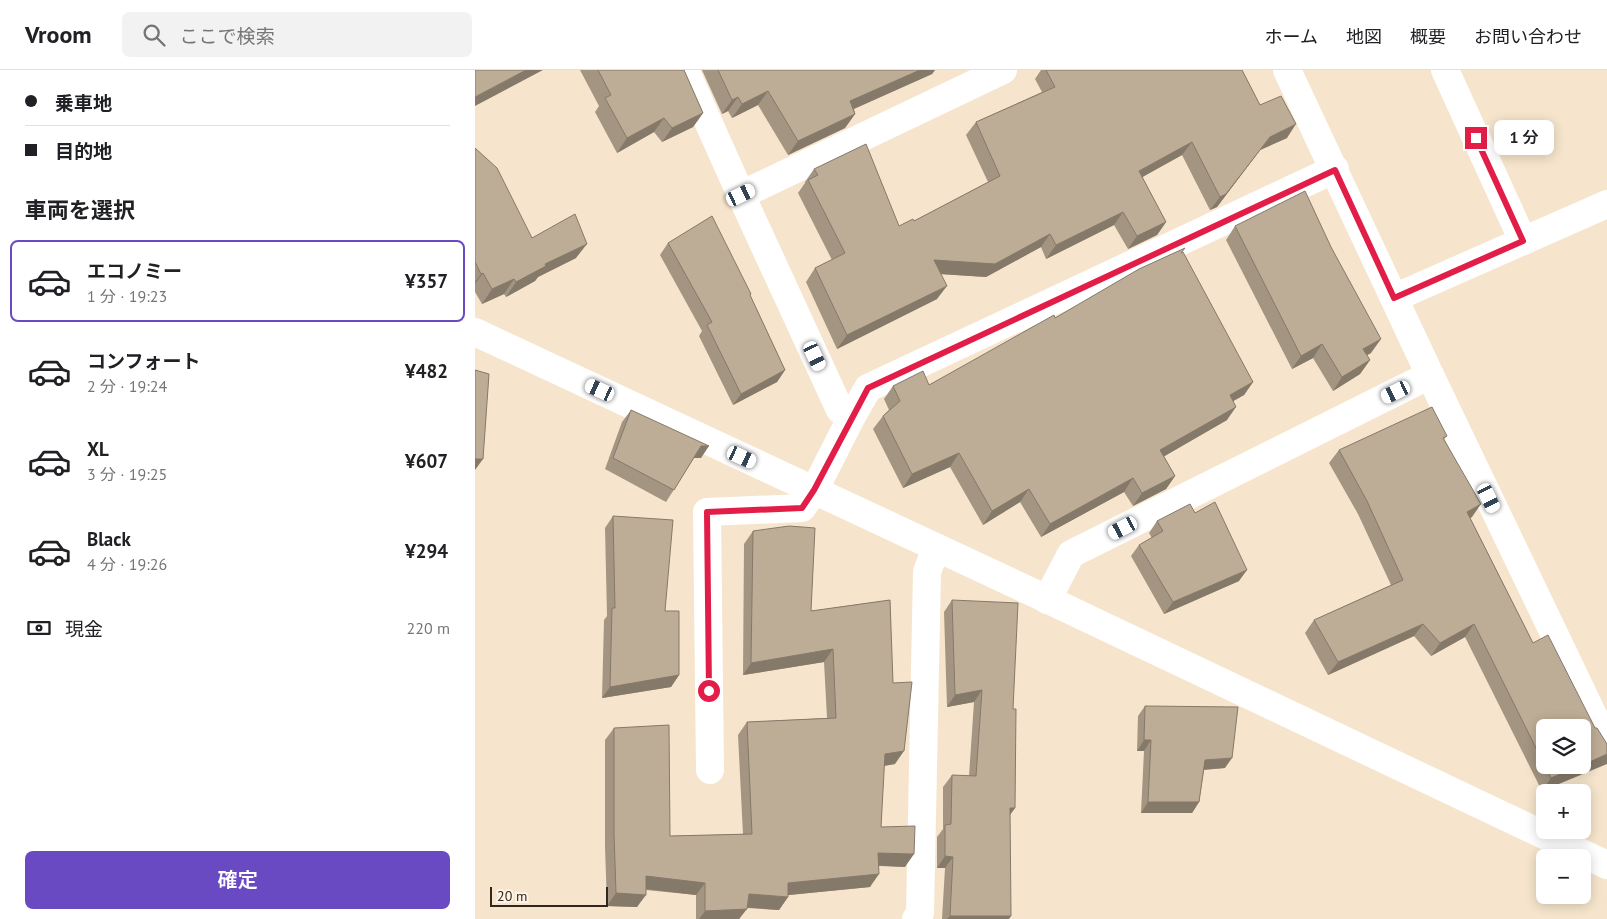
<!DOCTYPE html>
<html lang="ja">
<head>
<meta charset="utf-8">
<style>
	:root { --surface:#fff; --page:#f2f2f2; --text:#202124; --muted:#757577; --line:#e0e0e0; --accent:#6a4ac3 }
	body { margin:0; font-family:"PT Sans","Noto Sans JP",sans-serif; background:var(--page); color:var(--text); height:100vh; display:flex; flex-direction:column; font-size:19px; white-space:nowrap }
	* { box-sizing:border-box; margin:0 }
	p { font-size:16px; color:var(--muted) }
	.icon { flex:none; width:28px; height:28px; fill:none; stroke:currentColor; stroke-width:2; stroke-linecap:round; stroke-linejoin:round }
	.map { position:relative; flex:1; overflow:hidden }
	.panel { display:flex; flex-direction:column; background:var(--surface); width:475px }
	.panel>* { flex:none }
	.hud { display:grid; align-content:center; height:110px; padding:0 25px; background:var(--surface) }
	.controls { position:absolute; left:1061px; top:649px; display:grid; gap:10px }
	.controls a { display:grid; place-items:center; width:55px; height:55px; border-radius:8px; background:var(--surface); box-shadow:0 2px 12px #0003; font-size:25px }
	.scale { position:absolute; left:15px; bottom:12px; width:118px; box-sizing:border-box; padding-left:5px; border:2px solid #2e281e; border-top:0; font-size:14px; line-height:18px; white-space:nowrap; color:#2e281e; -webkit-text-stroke:4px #fef3e4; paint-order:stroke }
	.end { position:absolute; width:22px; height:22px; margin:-11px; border:6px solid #e11d48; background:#fff; box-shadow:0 0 0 2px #fff }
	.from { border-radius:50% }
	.bubble { position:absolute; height:35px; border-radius:8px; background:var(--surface); box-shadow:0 2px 12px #0003; font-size:16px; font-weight:600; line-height:35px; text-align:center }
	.car { position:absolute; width:15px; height:30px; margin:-15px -8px; border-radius:6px; box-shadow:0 0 4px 1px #0007; background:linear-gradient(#fff 24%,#345 0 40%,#fff 0 76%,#345 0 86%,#fff 0) }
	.hud b { display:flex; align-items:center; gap:18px; height:48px; font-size:19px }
	.hud b+b { border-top:1px solid var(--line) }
	.hud i { width:12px; height:12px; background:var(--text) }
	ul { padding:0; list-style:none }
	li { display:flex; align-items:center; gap:15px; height:82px; margin:0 10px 8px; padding:0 15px; border:2px solid transparent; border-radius:8px }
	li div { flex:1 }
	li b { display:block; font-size:19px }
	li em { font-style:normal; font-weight:600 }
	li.on { border-color:var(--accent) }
	li>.icon { width:45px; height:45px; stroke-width:1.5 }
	h2 { padding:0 25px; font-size:22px; line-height:60px }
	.pay { display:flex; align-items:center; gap:12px; height:55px; padding:0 25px; font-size:19px }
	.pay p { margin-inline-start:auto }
	.primary-button { display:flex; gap:10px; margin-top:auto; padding:10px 25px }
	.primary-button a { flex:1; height:58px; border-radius:8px; background:var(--accent); color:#fff; font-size:20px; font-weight:600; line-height:58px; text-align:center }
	header { display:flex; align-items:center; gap:30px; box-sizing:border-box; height:70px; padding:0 25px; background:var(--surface); border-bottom:1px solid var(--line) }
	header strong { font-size:24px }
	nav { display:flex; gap:28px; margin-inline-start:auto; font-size:18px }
	.search { width:350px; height:45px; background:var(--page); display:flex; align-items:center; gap:12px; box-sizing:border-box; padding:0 18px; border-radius:8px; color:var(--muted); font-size:19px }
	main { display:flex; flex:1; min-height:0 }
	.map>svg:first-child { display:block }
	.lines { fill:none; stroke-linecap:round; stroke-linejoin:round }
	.minor { stroke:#fff; stroke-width:28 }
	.tertiary { stroke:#fff; stroke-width:28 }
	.wall { fill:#a39581 }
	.shaded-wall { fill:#857969 }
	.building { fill:#bead96; stroke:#857969 }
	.route { stroke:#e11d48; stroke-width:6 }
</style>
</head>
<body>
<header>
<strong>Vroom</strong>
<div class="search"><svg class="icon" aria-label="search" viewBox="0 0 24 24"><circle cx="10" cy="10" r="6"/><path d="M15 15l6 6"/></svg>ここで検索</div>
<nav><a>ホーム</a><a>地図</a><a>概要</a><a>お問い合わせ</a></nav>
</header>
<main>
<section class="panel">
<div class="hud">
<b><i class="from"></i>乗車地</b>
<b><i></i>目的地</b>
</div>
<h2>車両を選択</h2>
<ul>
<li class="on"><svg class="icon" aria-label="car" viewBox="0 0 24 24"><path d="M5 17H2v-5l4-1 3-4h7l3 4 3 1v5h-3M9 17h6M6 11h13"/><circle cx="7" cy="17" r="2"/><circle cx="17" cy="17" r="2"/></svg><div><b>エコノミー</b><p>1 分 · 19:23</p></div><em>¥357</em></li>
<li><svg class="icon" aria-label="car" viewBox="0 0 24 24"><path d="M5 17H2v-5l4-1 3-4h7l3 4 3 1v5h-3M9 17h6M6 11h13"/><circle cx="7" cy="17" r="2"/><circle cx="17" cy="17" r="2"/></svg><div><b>コンフォート</b><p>2 分 · 19:24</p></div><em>¥482</em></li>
<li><svg class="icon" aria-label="car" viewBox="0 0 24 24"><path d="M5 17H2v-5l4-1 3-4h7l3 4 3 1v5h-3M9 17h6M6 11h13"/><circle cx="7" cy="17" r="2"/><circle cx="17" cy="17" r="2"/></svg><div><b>XL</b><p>3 分 · 19:25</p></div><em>¥607</em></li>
<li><svg class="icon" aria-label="car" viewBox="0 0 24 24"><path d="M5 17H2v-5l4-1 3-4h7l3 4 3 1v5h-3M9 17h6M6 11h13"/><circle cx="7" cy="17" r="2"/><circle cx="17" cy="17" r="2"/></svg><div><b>Black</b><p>4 分 · 19:26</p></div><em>¥294</em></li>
</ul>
<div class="pay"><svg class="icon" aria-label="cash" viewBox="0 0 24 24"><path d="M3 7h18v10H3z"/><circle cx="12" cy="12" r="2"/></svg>現金<p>220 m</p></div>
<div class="primary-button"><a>確定</a></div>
</section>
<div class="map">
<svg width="1132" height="849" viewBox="0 0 1132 849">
	<rect width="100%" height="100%" fill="#f6e5cc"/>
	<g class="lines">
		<g class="minor">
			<polyline points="210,0 266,125 528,0"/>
			<polyline points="812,0 955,305 1132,674"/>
			<polyline points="970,0 1048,171"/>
			<polyline points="266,125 365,340 377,346 393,318 860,99"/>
			<polyline points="919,228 1132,134"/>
			<polyline points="572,530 596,484 955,305"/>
			<polyline points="235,700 232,442 327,438 339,421 377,346"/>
			<polyline points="441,849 445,843 452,502 461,478"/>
		</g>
		<polyline class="tertiary" points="0,262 559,523 1132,795"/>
	</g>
	<g class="wall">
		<polygon points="105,0 209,0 228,43 218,57 187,72 179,62 142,83 120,42 124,36"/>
		<polygon points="227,0 460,0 457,4 379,39 380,44 370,58 313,85 283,35 257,48 253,41 247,44"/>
		<polygon points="566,0 767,0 785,35 812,68 785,80 742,137 735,140 707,85 667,107 691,152 682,165 653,179 639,155 571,189 566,177 511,207 466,204 462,229 362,279 331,212 340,198 357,190 323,123 330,113 330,112 339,99 424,156 439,151 513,112 491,65 501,52 567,22 560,9"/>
		<polygon points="0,78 57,168 101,188 63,207 60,211 31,227 29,224 7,234 0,222"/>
		<polygon points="760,156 896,283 892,285 895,290 885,304 858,321 838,288 817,299 751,170"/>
		<polygon points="193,173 275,225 310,300 302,312 258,335 224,266 227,261 185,185"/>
		<polygon points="706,183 778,312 769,325 758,331 752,350 689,386 700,406 691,419 658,436 649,422 566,467 545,432 508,455 475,397 428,418 398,359 408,346 414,340 409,329 418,316 454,315"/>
		<polygon points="156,340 226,388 219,388 191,432 130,399 147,352"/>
		<polygon points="972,366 969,369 997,447 995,448 1058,573 1120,658 1067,721 990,567 956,586 939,566 853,605 830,563 839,550 916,515 883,444 854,393 864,380"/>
		<polygon points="720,443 764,511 689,544 656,486 664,475 677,468 674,463 682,451"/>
		<polygon points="138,446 190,541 204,605 196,617 127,628 129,550 132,546 130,458"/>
		<polygon points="278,461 336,541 415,530 420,694 409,696 406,757 430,797 404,796 395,817 313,825 313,827 304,840 272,838 264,849 221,849 221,825 171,820 162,837 132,836 130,777 130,670 139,658 195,766 268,764 263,665 272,652 352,648 349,592 268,605 269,474"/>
		<polygon points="477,530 538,639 540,738 535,745 534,849 467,849 470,798 462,798 462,767 468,759 468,717 477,705 494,706 499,632 472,637 469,542"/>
		<polygon points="670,636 750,698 729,700 724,732 717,743 666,743 669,681 662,681 663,646"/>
	</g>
	<g class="shaded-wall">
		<polygon points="51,0 68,0 0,36 0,27"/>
		<polygon points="445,0 460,0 457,4 365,45 375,31"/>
		<polygon points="293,21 283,35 257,48 267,34"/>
		<polygon points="263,27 253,41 247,44 257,30"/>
		<polygon points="228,43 218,57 187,72 197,58"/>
		<polygon points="380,44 370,58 313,85 323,71"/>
		<polygon points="189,48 179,62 142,83 152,68"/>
		<polygon points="821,54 812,68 785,80 742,137 735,140 745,127 795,67"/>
		<polygon points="717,72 707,85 655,114 664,101"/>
		<polygon points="648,142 639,155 571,189 581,175"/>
		<polygon points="691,152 682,165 653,179 662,166"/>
		<polygon points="575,164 566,177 511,207 449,203 459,190"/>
		<polygon points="112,174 101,188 63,207 60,211 31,227 41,212 70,194"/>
		<polygon points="8,203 0,214 0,212 6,204"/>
		<polygon points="39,209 29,224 7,234 17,219"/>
		<polygon points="472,216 462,229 362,279 372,265"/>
		<polygon points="906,269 896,283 878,292 888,279"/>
		<polygon points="847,274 838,288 817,299 826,286"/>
		<polygon points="895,290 885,304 858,321 867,307"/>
		<polygon points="310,300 302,312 258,335 266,324"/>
		<polygon points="778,312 769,325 746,338 755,325"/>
		<polygon points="761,337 752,350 676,394 685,380"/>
		<polygon points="226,376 234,376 226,388 218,388"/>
		<polygon points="484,383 475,397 428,418 437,404"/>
		<polygon points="0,389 8,389 0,400"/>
		<polygon points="700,406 691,419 658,436 667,423"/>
		<polygon points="658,408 649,422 566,467 575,454"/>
		<polygon points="554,419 545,432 508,455 517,441"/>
		<polygon points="1006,434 997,447 983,455 992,442"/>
		<polygon points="772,500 764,511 689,544 698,532"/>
		<polygon points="948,554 939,566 853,605 863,592"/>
		<polygon points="999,554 990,567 956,586 965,573"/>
		<polygon points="358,579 349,592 268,605 276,593"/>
		<polygon points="204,605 196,617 127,628 135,617"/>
		<polygon points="507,620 499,632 472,637 480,625"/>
		<polygon points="669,670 676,670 669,681 662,681"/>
		<polygon points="429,681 420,694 401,697 410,684"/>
		<polygon points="1132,684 1132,694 1067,721 1076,708"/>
		<polygon points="757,688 750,698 723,700 730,690"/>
		<polygon points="673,732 724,732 717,743 666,743"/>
		<polygon points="535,738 540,738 531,750"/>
		<polygon points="403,783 439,784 430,797 394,795"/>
		<polygon points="470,786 478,787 470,798 462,798"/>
		<polygon points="404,804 395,817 304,826 313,813"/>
		<polygon points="171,806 230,813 221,825 162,818"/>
		<polygon points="141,823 171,825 162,837 132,836"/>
		<polygon points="274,824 313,827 304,840 265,837"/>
		<polygon points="272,839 264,849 224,849 230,841"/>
		<polygon points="475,846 536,846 534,849 472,849"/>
	</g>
	<g class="building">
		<polygon points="0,0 51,0 0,27"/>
		<polygon points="123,0 209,0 228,43 197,58 189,48 152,68 130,28 136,25"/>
		<polygon points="243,0 445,0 375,31 380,44 323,71 293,21 267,34 263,27 257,30"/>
		<polygon points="571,0 767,0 785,35 806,26 821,54 795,67 751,124 745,127 717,72 664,101 691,152 662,166 648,142 581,175 575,164 520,194 459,190 472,216 372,265 340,198 370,183 333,110 343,105 339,99 391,74 424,156 438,149 439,151 525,106 501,52 580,17"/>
		<polygon points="0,78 22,98 57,168 100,144 112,174 70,194 71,196 41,212 39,209 17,219 8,203 6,204 0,192"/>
		<polygon points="830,121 856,177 906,269 888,279 895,290 867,307 847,274 826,286 760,156"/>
		<polygon points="237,146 276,224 275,225 310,300 266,324 232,255 237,252 193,173"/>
		<polygon points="710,178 706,183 708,182 778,312 755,325 761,337 685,380 700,406 667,423 658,408 575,454 554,419 517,441 484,383 437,404 408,346 425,331 418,316 448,301 454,315 579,245 580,248 664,199"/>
		<polygon points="0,300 14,304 8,389 0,389"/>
		<polygon points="957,337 972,366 968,368 1006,434 992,442 1058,573 1073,565 1120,658 1122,658 1132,674 1132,684 1108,695 1108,658 1070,658 1070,695 1107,695 1076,708 999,554 965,573 948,554 863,592 839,550 928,510 892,431 864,380"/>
		<polygon points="156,340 234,376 226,376 199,420 138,388"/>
		<polygon points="740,432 772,500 698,532 664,475 688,461 682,451 715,434 720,443"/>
		<polygon points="138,446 198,450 190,541 204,541 204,605 135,617 137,538 140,538"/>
		<polygon points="314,456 340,458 336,541 415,530 418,613 437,612 429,681 410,684 406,757 440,756 439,784 403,783 404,804 313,813 313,827 274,824 272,839 230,841 230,813 171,806 171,825 141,823 139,764 139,658 194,655 195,766 277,764 272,652 361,648 358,579 276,593 278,461"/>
		<polygon points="477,530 543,533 538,639 541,639 540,738 535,738 536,846 475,846 478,787 470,786 470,755 476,754 477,705 501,706 507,620 480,625"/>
		<polygon points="670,636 763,637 757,688 730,690 724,732 673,732 676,670 669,670"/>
	</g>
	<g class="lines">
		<polyline class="route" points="234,621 232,442 327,438 339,420 393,318 860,100 919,228 1048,171 1001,68"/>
	</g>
</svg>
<div class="controls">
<a><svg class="icon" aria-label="layers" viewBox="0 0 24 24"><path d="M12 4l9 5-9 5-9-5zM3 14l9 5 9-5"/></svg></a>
<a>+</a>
<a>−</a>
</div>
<div class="scale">20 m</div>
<i class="end from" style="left:234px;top:621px"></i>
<i class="end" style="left:1001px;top:68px"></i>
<div class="bubble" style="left:1019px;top:50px;width:60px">1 分</div>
<i class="car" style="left:266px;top:125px;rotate:64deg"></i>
<i class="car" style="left:340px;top:286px;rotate:155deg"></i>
<i class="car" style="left:125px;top:320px;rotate:295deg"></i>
<i class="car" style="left:921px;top:322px;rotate:244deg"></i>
<i class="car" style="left:267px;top:387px;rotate:115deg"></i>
<i class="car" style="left:1014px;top:428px;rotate:154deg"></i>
<i class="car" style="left:648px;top:458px;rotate:243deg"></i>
</div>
</main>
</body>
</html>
